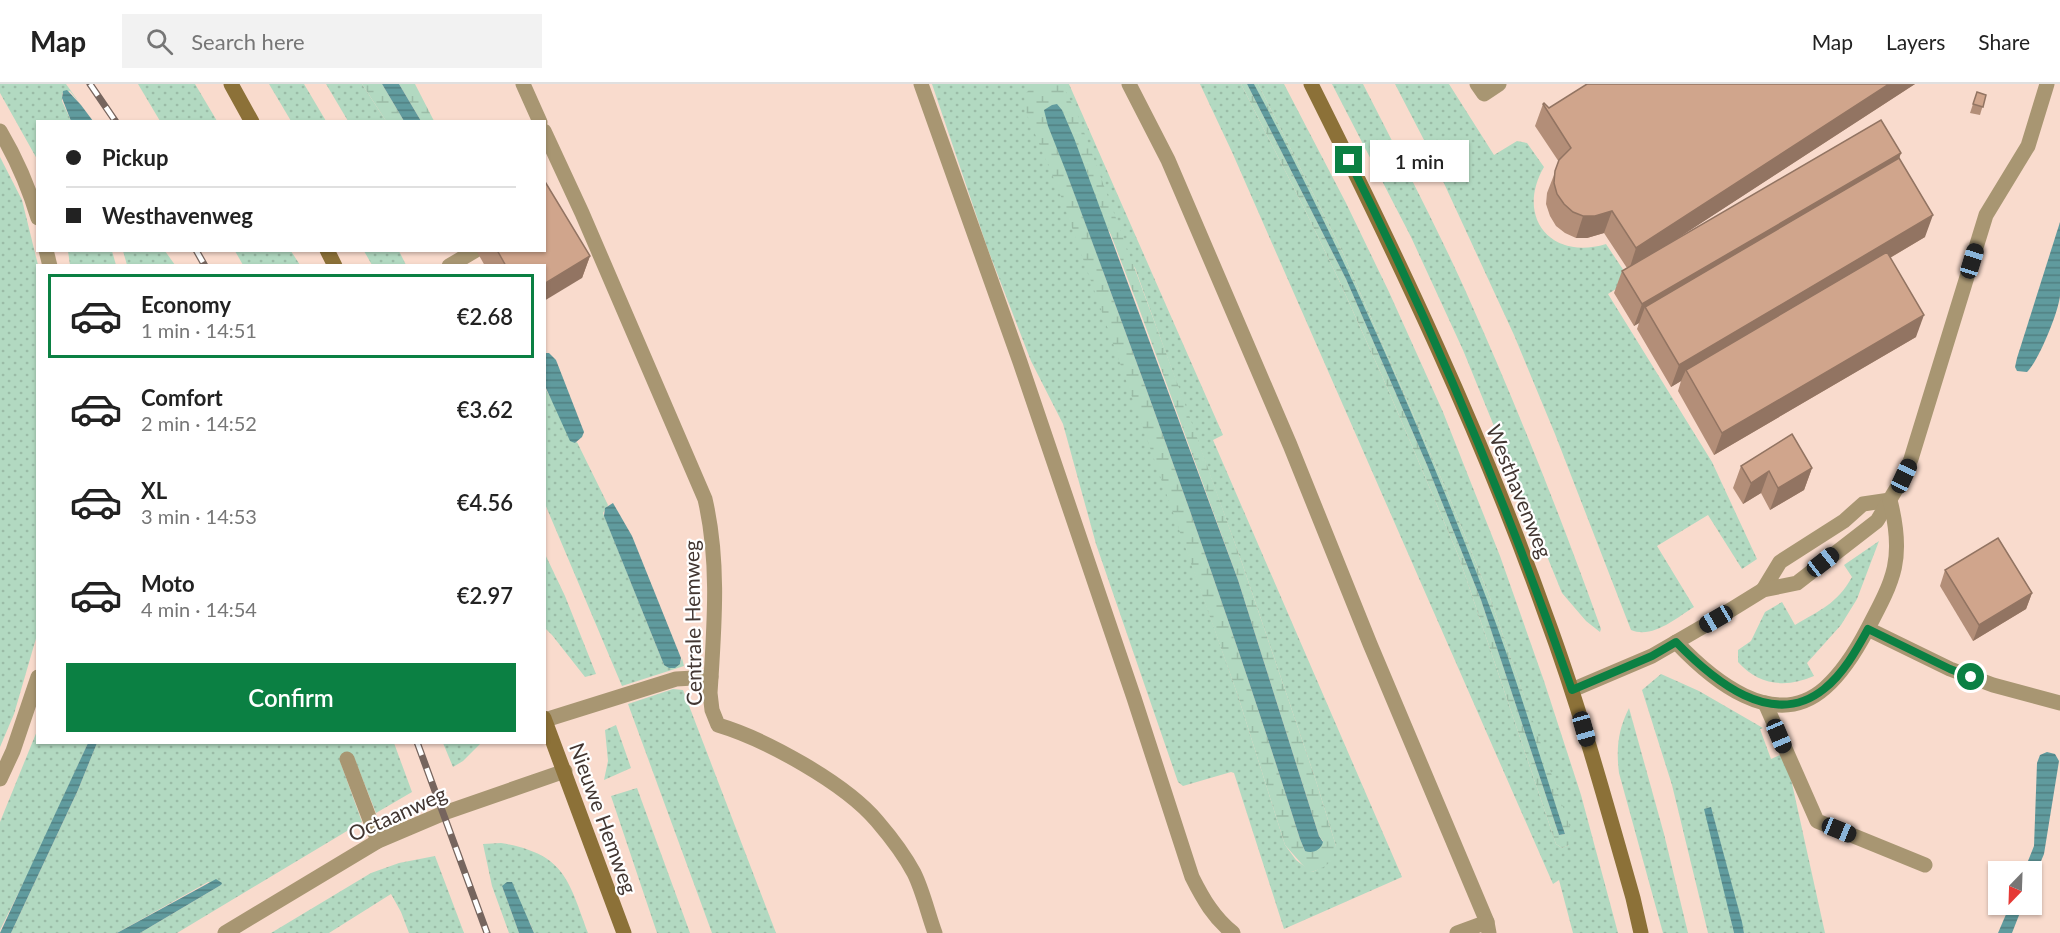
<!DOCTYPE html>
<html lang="en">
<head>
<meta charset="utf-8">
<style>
	:root { --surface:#fff; --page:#f2f2f2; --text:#222; --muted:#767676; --line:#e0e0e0; --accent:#0b8043 }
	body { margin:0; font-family:Lato,sans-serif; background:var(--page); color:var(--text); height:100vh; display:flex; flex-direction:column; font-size:22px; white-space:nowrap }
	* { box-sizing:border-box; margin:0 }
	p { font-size:20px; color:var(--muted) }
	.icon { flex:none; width:33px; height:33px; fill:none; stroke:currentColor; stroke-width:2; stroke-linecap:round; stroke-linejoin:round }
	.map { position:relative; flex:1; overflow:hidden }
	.side { position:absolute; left:36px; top:180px; width:510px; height:480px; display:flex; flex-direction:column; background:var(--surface); border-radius:0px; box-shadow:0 2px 4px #0004 }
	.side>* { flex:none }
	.hud { position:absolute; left:36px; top:36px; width:510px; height:132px; border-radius:0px; box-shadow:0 2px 4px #0004; display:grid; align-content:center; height:132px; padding:0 30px; background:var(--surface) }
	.needle { width:39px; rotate:203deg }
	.fabs { position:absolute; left:1988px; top:777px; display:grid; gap:12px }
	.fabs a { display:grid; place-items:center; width:54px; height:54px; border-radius:0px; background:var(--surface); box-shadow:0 2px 4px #0004; font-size:30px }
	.end { position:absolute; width:27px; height:27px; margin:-14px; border:8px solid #0b8043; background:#fff; box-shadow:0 0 0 3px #fff }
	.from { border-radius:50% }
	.bubble { position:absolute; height:42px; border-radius:0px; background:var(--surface); box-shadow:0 2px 4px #0004; font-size:20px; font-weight:600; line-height:42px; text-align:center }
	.car { position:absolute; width:18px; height:36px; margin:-18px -9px; border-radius:8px; box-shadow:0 0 4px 2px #0007; background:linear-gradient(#222 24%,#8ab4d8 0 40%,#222 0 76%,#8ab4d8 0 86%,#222 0) }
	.hud b { display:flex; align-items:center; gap:21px; height:57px; font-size:22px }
	.hud b+b { border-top:2px solid var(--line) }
	.hud i { width:15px; height:15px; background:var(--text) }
	ul { padding:10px 0 0; list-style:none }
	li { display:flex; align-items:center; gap:18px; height:84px; margin:0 12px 9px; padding:0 18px; border:3px solid transparent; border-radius:0px }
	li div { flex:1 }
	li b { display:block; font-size:22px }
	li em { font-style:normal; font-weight:600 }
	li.current { border-color:var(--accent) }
	li>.icon { width:54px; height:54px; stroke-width:1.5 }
	.cta { display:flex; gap:12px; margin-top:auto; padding:12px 30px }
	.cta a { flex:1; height:69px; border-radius:0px; background:var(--accent); color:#fff; font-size:24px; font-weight:600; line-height:69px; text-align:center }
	header { display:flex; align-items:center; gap:36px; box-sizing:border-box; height:84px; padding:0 30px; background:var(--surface); border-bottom:2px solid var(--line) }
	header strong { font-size:28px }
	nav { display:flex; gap:33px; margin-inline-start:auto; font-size:21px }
	.search { width:420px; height:54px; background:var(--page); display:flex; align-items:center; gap:15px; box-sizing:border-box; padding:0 21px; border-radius:0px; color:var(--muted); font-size:22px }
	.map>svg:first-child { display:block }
	.grass { fill:url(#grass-dots); fill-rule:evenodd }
	.wetland { fill:url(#wetland-marsh); fill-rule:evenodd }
	.water { fill:url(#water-rules) }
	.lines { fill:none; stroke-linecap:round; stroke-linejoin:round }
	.lane { stroke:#a89672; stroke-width:15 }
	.street { stroke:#a89672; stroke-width:15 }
	.secondary { stroke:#8c7138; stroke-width:15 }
	.rail-casing { stroke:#76655e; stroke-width:7 }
	.rail { stroke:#fff; stroke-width:4.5; stroke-dasharray:14; stroke-linecap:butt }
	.wall { fill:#b38e78 }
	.shaded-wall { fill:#927462 }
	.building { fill:#d0a58c; stroke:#927462; stroke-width:1.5 }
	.route { stroke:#0b8043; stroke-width:8 }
	.labels { text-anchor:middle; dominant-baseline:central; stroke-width:4.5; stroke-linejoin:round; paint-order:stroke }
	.street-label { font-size:21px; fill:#423631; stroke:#fff }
</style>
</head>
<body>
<header>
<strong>Map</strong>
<div class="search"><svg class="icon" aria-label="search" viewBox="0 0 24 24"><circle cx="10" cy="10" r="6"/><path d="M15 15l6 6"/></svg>Search here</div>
<nav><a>Map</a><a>Layers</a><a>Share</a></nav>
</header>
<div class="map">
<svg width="2060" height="849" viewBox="0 0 2060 849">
	<defs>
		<pattern id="grass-dots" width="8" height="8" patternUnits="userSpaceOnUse" patternTransform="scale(1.5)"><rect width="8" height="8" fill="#b2d9c1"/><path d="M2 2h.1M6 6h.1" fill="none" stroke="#9abba6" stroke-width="1.8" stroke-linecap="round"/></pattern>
		<pattern id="wetland-marsh" width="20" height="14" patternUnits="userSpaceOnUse" patternTransform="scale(1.5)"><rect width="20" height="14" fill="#b2d9c1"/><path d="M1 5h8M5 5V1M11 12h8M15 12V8" fill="none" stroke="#9abba6"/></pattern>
		<pattern id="water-rules" width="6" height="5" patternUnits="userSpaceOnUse" patternTransform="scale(1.5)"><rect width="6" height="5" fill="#609b9e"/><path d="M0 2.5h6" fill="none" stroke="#517f81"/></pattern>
	</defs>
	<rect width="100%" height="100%" fill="#f9dbcd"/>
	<g class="grass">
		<polygon points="0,0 66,0 81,21 70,7 62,9 62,17 71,37 38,38 37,75 0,9"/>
		<polygon points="138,0 195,0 217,37 160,37"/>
		<polygon points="269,0 304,0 326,37 291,37"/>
		<polygon points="326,0 362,0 386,37 348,37"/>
		<path d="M932 0H1069L1223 351 1213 356 1402 793 1284 845 1234 689 1231 688 1183 702 1178 698 1096 460 1063 340 1031 277 987 163ZM1065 85 1135 184 1242 479 1316 697 1336 762C1328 774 1326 783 1312 788L1296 776 1285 761 1238 612 1089 186 1103 187Z"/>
		<polygon points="1200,0 1241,0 1302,120 1338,194 1387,303 1459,473 1556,760 1562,764 1569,761 1524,612 1490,514 1448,410 1342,167 1258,0 1284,0 1346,119 1389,208 1443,328 1471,399 1500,472 1544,597 1581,711 1618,849 1573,849 1559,796 1553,800 1232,68"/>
		<path d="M1332 0H1363C1398 69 1434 137 1466 208 1515 318 1560 430 1601 545L1600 548 1586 537 1562 509 1463 266 1411 153Z"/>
		<path d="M1395 0H1449L1494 71 1517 57 1527 59 1544 83C1515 133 1551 177 1606 160L1630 196 1608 210 1712 378 1757 475 1742 485 1708 431 1657 462 1694 523C1676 534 1653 555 1631 546L1555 350 1514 251 1424 56Z"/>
		<polygon points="0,73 22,116 38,181 37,551 14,630 0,663"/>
		<polygon points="68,167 112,167 116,181 70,181"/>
		<polygon points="123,167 165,167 175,181 127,181"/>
		<polygon points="235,167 291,167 300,181 243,181"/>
		<polygon points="364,167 399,167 406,181 372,181"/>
		<polygon points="544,302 575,359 577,358 608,421 603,429 664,581 680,580 682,574 684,582 622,602 545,420"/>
		<path d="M1879 457 1857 515 1841 541 1807 579 1814 592C1787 604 1759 602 1738 578V566L1751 557 1765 528 1782 518 1795 541C1820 526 1837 520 1852 493L1844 481Z"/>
		<polygon points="544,468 565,512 596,590 585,593 552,551 545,544"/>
		<polygon points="1661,590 1699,607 1763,644 1760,645 1771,675 1780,671 1789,686 1825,849 1744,849 1711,724 1724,804 1734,849 1708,849 1672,701 1642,606"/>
		<polygon points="673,605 683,606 776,849 712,849 628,620"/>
		<path d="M1629 624 1664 750 1688 849H1663L1619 689C1616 664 1618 646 1629 624Z"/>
		<polygon points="616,641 631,684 604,696 608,677 605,646"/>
		<polygon points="37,647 38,658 88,659 35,776 0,846 0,738"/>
		<polygon points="97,659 394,659 412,708 376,729 353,671 340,677 362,738 177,849 140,849 221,801 208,798 117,849 11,849 78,706"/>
		<polygon points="443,659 443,658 481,659 463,677 453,683"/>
		<polygon points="637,704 690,849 657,849 611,712"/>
		<path d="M501 759C564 770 568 794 588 849H534L530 839 502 802 519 849H509L492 802 483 760Z"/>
		<polygon points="435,772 464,849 409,849 401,828 391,810 329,849 271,849 371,789 399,779"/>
	</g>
	<g class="wetland">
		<polygon points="362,0 382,0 404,37 386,37"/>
		<polygon points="399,0 415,0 434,37 421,37"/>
		<path d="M1035 0H1062L1078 32 1185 320 1242 479 1316 697 1336 762 1332 777 1322 784 1312 788 1308 787 1285 761 1238 612 1059 107 1027 31 1024 11ZM1060 22 1074 54 1137 219 1238 496 1319 752 1323 757 1305 767 1300 755C1229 529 1148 307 1065 85L1044 30Z"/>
		<polygon points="1241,0 1247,0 1346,195 1427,381 1481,516 1559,751 1565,750 1486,515 1450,423 1368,234 1325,140 1254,0 1258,0 1342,167 1448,410 1490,514 1572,749 1569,761 1562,764 1556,760 1459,473 1387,303 1338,194 1302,120"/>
	</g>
	<g class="water">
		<polygon points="382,0 399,0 421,37 404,37"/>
		<path d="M1247 0H1254C1342 164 1419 339 1486 513 1516 591 1539 671 1565 750L1559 751 1481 516 1427 381 1346 195Z"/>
		<polygon points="67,6 81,21 93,37 71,37 62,14 63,7"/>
		<path d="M1057 20 1062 26 1074 54 1238 496 1319 752 1323 758C1321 766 1313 770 1305 767L1300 755C1229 529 1148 307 1065 85L1048 42 1044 26 1052 21Z"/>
		<path d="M2060 138C2060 162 2060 188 2060 212 2058 229 2039 276 2027 288L2017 287 2015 283 2017 274Z"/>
		<polygon points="544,269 549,269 556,276 584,348 582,353 575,359 570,357 545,302"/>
		<polygon points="613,419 632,452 681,574 680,580 675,584 669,584 664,581 604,432 605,424"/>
		<polygon points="88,659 97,659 78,706 11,849 0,849"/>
		<polygon points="2047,668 2055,670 2059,677 2044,770 2031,801 2031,788 2024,787 2034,762 2037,679 2040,671"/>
		<polygon points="1711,723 1742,838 1744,849 1734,849 1704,725"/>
		<polygon points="216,795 222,799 221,801 140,849 117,849"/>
		<polygon points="507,798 512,798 534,849 519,849 502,802"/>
		<polygon points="2010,821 2023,821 2012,849 1998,849"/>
	</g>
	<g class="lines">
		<g class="lane">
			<polyline points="523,0 540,38"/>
			<path d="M921 0 1020 278 1134 614 1192 793C1203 815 1214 834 1233 849"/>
			<polyline points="1129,0 1168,76 1290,361 1370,560 1487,838 1489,849"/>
			<polyline points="1477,0 1484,10 1499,0"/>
			<path d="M0 47C16 74 29 104 38 134"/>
			<path d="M544 47 582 129 705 415C720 479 714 545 710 609L712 626 718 641C765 655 845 699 877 737 889 751 905 772 914 789 923 807 928 830 935 849"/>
			<polyline points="46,166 50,182"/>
			<polyline points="449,182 476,166"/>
			<polyline points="1763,506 1780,478 1844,437 1863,420 1890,416"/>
			<polyline points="1716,535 1763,506 1797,499 1877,437 1904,392 1911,375 1986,131 2028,62 2047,0"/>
			<polyline points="1868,545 1950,585 1993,601 2060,619"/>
			<path d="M1676 558C1711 595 1774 649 1825 604 1843 588 1856 567 1867 546 1894 495 1905 475 1890 416"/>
			<polyline points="1765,619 1817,737 1925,781"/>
			<polyline points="545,636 676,595 711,593"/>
			<polyline points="347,675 378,757"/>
			<polyline points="0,695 13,667 38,593"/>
			<polyline points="1457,849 1487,838"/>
		</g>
		<g class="street">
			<polyline points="1572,606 1652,572 1716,535"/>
			<polyline points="225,849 378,757 444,729 565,687"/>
		</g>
		<g class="secondary">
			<polyline points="231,0 252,38"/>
			<path d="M1311 0C1398 174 1481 348 1546 532 1580 624 1606 719 1633 814L1641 849"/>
			<polyline points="327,166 335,182"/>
			<polyline points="544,634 624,849"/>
		</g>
		<defs>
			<g id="rail">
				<polyline points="90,0 116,38"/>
				<polyline points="196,166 205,182"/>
				<polyline points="417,658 487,849"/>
			</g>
		</defs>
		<use href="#rail" class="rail-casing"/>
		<use href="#rail" class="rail"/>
	</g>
	<g class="wall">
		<polygon points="1587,0 1915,0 1670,159 1901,69 1899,74 1925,153 1890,174 1916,253 1714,371 1678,307 1681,297 1671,303 1637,245 1639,239 1634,242 1614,209 1622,187 1627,184 1604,149 1587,154 1576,154 1565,149 1556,142 1550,132 1546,120 1547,109 1559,78 1535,42 1543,20 1549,24"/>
		<polygon points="1977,8 1986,11 1980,31 1970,29"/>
		<polygon points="476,166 544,166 590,172 582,194 544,182 485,182"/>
		<polygon points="1741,382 1812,384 1804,406 1770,426 1761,409 1743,420 1733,404"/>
		<polygon points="1945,486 2032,509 2026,525 1973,557 1940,502"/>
	</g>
	<g class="shaded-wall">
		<polygon points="1889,0 1915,0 1629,186 1636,164"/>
		<polygon points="1901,69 1893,91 1645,223 1639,239 1634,242 1642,220"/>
		<polygon points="1612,127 1604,149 1587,154 1576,154 1583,132"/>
		<polygon points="1933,131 1925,153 1690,292 1686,286 1681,297 1671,303 1679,281"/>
		<polygon points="590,172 582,194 544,217 544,200"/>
		<polygon points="1924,231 1916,253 1714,371 1722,349"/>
		<polygon points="1812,384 1804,406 1770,426 1778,404"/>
		<polygon points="1769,387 1761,409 1743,420 1751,399"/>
		<polygon points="2032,509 2026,525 1973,557 1979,541"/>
	</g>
	<g class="building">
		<polygon points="1587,0 1889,0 1636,164 1612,127 1595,132 1583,132 1573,128 1564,120 1557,110 1554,99 1555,87 1559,76 1571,64 1543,20 1544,19 1549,24"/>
		<polygon points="1977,8 1986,11 1983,23 1973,20"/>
		<polygon points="1881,36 1901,69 1642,220 1622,187"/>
		<polygon points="1899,74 1933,131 1679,281 1645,223"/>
		<polygon points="544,96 590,172 544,200 544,182 506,182 497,166 544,166"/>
		<polygon points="1887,168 1924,231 1722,349 1686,286"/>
		<polygon points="1792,350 1812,384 1778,404 1769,387 1751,399 1741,382"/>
		<polygon points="1998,454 2032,509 1979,541 1945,486"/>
	</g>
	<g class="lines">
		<path class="route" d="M1349 76C1435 248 1509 425 1572 606L1652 572 1676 558C1712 595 1772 647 1824 605 1843 590 1856 567 1868 545L1950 585 1971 593"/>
	</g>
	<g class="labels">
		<g class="street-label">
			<text transform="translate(1520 407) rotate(68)">Westhavenweg</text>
			<text transform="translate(692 539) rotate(-91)">Centrale Hemweg</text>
			<text transform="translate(397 729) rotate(-24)">Octaanweg</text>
			<text transform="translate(604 734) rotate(70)">Nieuwe Hemweg</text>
		</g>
	</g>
</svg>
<div class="fabs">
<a><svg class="needle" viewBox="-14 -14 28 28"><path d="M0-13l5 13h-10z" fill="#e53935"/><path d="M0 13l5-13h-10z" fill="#767676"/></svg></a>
</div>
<i class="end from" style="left:1971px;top:593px"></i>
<i class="end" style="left:1349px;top:76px"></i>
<div class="bubble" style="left:1370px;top:56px;width:99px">1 min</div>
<i class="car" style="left:1972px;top:177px;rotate:17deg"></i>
<i class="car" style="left:1904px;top:392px;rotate:25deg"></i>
<i class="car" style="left:1823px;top:478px;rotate:52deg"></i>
<i class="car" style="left:1716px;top:535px;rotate:240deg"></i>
<i class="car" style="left:1584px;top:645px;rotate:164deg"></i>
<i class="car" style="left:1779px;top:652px;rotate:157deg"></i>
<i class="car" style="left:1839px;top:746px;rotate:112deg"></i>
<div class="hud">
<b><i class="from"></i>Pickup</b>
<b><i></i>Westhavenweg</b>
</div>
<section class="side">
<ul>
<li class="current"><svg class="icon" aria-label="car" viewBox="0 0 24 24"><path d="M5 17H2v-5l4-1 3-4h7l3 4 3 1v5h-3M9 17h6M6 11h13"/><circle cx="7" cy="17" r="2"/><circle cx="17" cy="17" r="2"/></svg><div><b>Economy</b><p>1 min · 14:51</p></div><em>€2.68</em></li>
<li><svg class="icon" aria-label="car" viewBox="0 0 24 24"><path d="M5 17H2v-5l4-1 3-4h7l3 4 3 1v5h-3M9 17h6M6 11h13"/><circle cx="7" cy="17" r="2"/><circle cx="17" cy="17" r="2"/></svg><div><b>Comfort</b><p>2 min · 14:52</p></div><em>€3.62</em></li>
<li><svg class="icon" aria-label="car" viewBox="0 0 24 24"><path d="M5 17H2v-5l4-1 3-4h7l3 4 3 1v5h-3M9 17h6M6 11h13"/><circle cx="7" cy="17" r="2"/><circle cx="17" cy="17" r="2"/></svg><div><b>XL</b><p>3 min · 14:53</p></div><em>€4.56</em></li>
<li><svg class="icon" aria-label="car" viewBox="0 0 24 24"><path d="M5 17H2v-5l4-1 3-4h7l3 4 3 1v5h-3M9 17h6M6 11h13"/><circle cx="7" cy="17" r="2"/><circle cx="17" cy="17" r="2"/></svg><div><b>Moto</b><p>4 min · 14:54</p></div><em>€2.97</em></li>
</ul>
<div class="cta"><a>Confirm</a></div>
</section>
</div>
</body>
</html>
